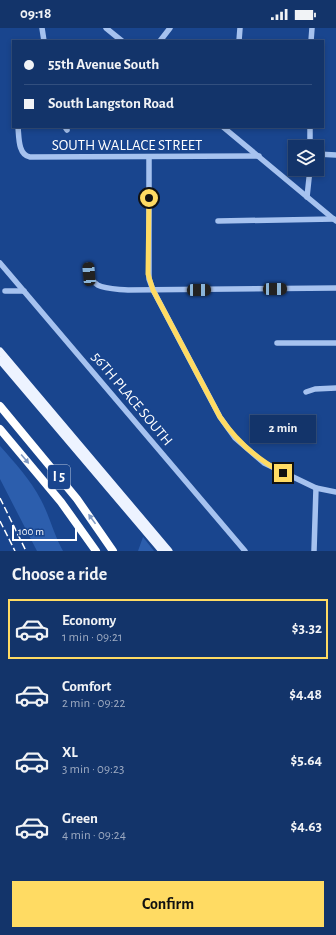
<!DOCTYPE html>
<html lang="en">
<head>
<meta charset="utf-8">
<style>
	:root { --surface:#13346a; --page:#203f72; --text:#f1f3f6; --muted:#9daac1; --line:#324f7e; --accent:#ffdb63 }
	body { margin:0; font-family:"Alegreya Sans",sans-serif; background:var(--page); color:var(--text); height:100vh; display:flex; flex-direction:column; font-size:15px; white-space:nowrap }
	* { box-sizing:border-box; margin:0 }
	p { font-size:13px; color:var(--muted) }
	.icon { flex:none; width:22px; height:22px; fill:none; stroke:currentColor; stroke-width:2; stroke-linecap:round; stroke-linejoin:round }
	.map { position:relative; height:523px; overflow:hidden }
	.details { display:flex; flex-direction:column; background:var(--surface); flex:1 }
	.details>* { flex:none }
	.hud { position:absolute; left:12px; top:12px; width:312px; height:88px; border-radius:0px; box-shadow:0 2px 6px #0003,0 0 0 1px var(--line); display:grid; align-content:center; height:88px; padding:0 12px; background:var(--surface) }
	.tools { position:absolute; left:288px; top:112px; display:grid; gap:8px }
	.tools a { display:grid; place-items:center; width:36px; height:36px; border-radius:0px; background:var(--surface); box-shadow:0 2px 6px #0003,0 0 0 1px var(--line); font-size:20px }
	.scale { position:absolute; left:12px; bottom:10px; width:65px; box-sizing:border-box; padding-left:4px; border:2px solid #fff; border-top:0; font-size:11px; line-height:14px; white-space:nowrap; color:#fff; -webkit-text-stroke:3px #19458e; paint-order:stroke }
	.end { position:absolute; width:18px; height:18px; margin:-9px; border:5px solid #ffdb63; background:#111; box-shadow:0 0 0 2px #111 }
	.from { border-radius:50% }
	.bubble { position:absolute; height:28px; border-radius:0px; background:var(--surface); box-shadow:0 2px 6px #0003,0 0 0 1px var(--line); font-size:13px; font-weight:600; line-height:28px; text-align:center }
	.car { position:absolute; width:12px; height:24px; margin:-12px -6px; border-radius:5px; box-shadow:0 0 3px 1px #0007; background:linear-gradient(#222 24%,#8ab4d8 0 40%,#222 0 76%,#8ab4d8 0 86%,#222 0) }
	.hud b { display:flex; align-items:center; gap:14px; height:38px; font-size:15px }
	.hud b+b { border-top:1px solid var(--line) }
	.hud i { width:10px; height:10px; background:var(--text) }
	ul { padding:0; list-style:none }
	li { display:flex; align-items:center; gap:12px; height:60px; margin:0 8px 6px; padding:0 4px; border:2px solid transparent; border-radius:0px }
	li div { flex:1 }
	li b { display:block; font-size:15px }
	li em { font-style:normal; font-weight:600 }
	li.active { border-color:var(--accent) }
	li>.icon { width:36px; height:36px; stroke-width:1.5 }
	h2 { padding:0 12px; font-size:18px; line-height:48px }
	.primary-button { display:flex; gap:8px; margin-top:auto; padding:8px 12px }
	.primary-button a { flex:1; height:46px; border-radius:0px; background:var(--accent); color:#111; font-size:16px; font-weight:600; line-height:46px; text-align:center }
	.status { display:flex; justify-content:space-between; align-items:center; height:28px; padding:0 20px; background:var(--surface); direction:ltr }
	.status svg { height:11px; fill:currentColor }
	.map>svg:first-child { display:block }
	.green { fill:#2c5ead }
	.lines { fill:none; stroke-linecap:round; stroke-linejoin:round }
	.minor { stroke:#a6c2ef; stroke-width:5.5 }
	.major { stroke:#edf3ff; stroke-width:7 }
	.highway { stroke:#fff; stroke-width:8 }
	.rail { stroke:#fff; stroke-width:1.5; stroke-dasharray:7 3; stroke-linecap:butt }
	.oneway { fill:#8099c1 }
	.route { stroke:#ffdb63; stroke-width:5 }
	.labels { text-anchor:middle; dominant-baseline:central; stroke-width:3; stroke-linejoin:round; paint-order:stroke }
	.shield { fill:#19458e; stroke:#bac7dd; stroke-width:1 }
	.shield-label { font-size:14px; font-weight:bold; fill:#fff }
	.street-label { font-size:15px; fill:#fff; stroke:#19458e }
</style>
</head>
<body>
<div class="status"><b>09:18</b><svg viewBox="0 0 49 12"><path d="M0 12V9h3v3zM5 12V6h3v6zM10 12V3h3v9zM15 12V0h3v12zM26 1h20v11H26zM47 4h2v5h-2z"/></svg></div>
<div class="map">
<svg width="336" height="523" viewBox="0 0 336 523">
	<rect width="100%" height="100%" fill="#19458e"/>
	<g class="green">
		<path d="M0 418C15 435 30 451 41 472 50 489 54 507 63 523H37L0 451Z"/>
		<polygon points="143,509 154,523 138,523"/>
	</g>
	<g class="lines">
		<g class="minor">
			<polyline points="42,0 44,13"/>
			<polyline points="106,0 122,13"/>
			<polyline points="160,13 170,0"/>
			<polyline points="239,13 240,0"/>
			<polyline points="311,13 312,0"/>
			<path d="M18 99C19 109 18 127 30 129L259 128"/>
			<polyline points="65,99 67,102"/>
			<polyline points="223,99 336,193"/>
			<polyline points="310,99 310,119"/>
			<polyline points="317,126 336,127"/>
			<polyline points="149,129 149,251 153,262 220,389 235,410 264,435 316,460 336,464"/>
			<polyline points="307,169 310,141"/>
			<polyline points="218,193 334,191"/>
			<polyline points="0,235 245,523"/>
			<path d="M88 237C90 263 106 260 128 262L336 260"/>
			<polyline points="5,263 24,263"/>
			<polyline points="277,315 336,315"/>
			<polyline points="306,364 315,361 336,360"/>
			<polyline points="314,523 316,460"/>
		</g>
		<g class="major">
			<polyline points="0,323 169,523"/>
			<polyline points="0,332 162,523"/>
		</g>
		<g class="highway">
			<polyline points="0,378 77,471 113,523"/>
			<polyline points="0,401 61,474 96,523"/>
		</g>
		<g class="rail">
			<polyline points="0,470 26,523"/>
			<polyline points="0,493 15,523"/>
		</g>
	</g>
	<defs><path id="oneway-solid" d="M-6-.8H1V-3.2L6.5 0L1 3.2V.8H-6Z"/></defs>
	<g class="oneway">
		<use href="#oneway-solid" transform="translate(25 431) rotate(50)"/>
		<use href="#oneway-solid" transform="translate(92 491) rotate(-126)"/>
	</g>
	<g class="lines">
		<path class="route" d="M149 170 148 246 153 262 220 389C237 414 256 431 283 445"/>
	</g>
	<g class="labels">
		<rect class="shield" x="48" y="437" width="22" height="24" rx="3"/>
		<g class="shield-label">
			<text x="59" y="449">I 5</text>
		</g>
		<g class="street-label">
			<text x="127" y="117">SOUTH WALLACE STREET</text>
			<text transform="translate(132 371) rotate(50)">56TH PLACE SOUTH</text>
		</g>
	</g>
</svg>
<div class="tools">
<a><svg class="icon" aria-label="layers" viewBox="0 0 24 24"><path d="M12 4l9 5-9 5-9-5zM3 14l9 5 9-5"/></svg></a>
</div>
<div class="scale">100 m</div>
<i class="end from" style="left:149px;top:170px"></i>
<i class="end" style="left:283px;top:445px"></i>
<div class="bubble" style="left:250px;top:387px;width:66px">2 min</div>
<i class="car" style="left:89px;top:246px;rotate:355deg"></i>
<i class="car" style="left:275px;top:261px;rotate:89deg"></i>
<i class="car" style="left:199px;top:262px;rotate:89deg"></i>
<div class="hud">
<b><i class="from"></i>55th Avenue South</b>
<b><i></i>South Langston Road</b>
</div>
</div>
<section class="details">
<h2>Choose a ride</h2>
<ul>
<li class="active"><svg class="icon" aria-label="car" viewBox="0 0 24 24"><path d="M5 17H2v-5l4-1 3-4h7l3 4 3 1v5h-3M9 17h6M6 11h13"/><circle cx="7" cy="17" r="2"/><circle cx="17" cy="17" r="2"/></svg><div><b>Economy</b><p>1 min · 09:21</p></div><em>$3.32</em></li>
<li><svg class="icon" aria-label="car" viewBox="0 0 24 24"><path d="M5 17H2v-5l4-1 3-4h7l3 4 3 1v5h-3M9 17h6M6 11h13"/><circle cx="7" cy="17" r="2"/><circle cx="17" cy="17" r="2"/></svg><div><b>Comfort</b><p>2 min · 09:22</p></div><em>$4.48</em></li>
<li><svg class="icon" aria-label="car" viewBox="0 0 24 24"><path d="M5 17H2v-5l4-1 3-4h7l3 4 3 1v5h-3M9 17h6M6 11h13"/><circle cx="7" cy="17" r="2"/><circle cx="17" cy="17" r="2"/></svg><div><b>XL</b><p>3 min · 09:23</p></div><em>$5.64</em></li>
<li><svg class="icon" aria-label="car" viewBox="0 0 24 24"><path d="M5 17H2v-5l4-1 3-4h7l3 4 3 1v5h-3M9 17h6M6 11h13"/><circle cx="7" cy="17" r="2"/><circle cx="17" cy="17" r="2"/></svg><div><b>Green</b><p>4 min · 09:24</p></div><em>$4.63</em></li>
</ul>
<div class="primary-button"><a>Confirm</a></div>
</section>
</body>
</html>
